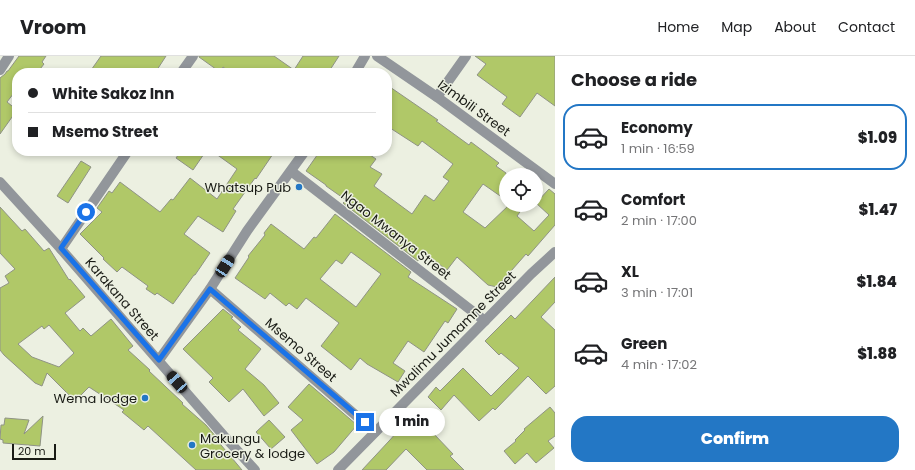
<!DOCTYPE html>
<html lang="en">
<head>
<meta charset="utf-8">
<style>
	:root { --surface:#fff; --page:#f2f2f2; --text:#202124; --muted:#757577; --line:#e0e0e0; --accent:#2377c5 }
	body { margin:0; font-family:Poppins,sans-serif; background:var(--page); color:var(--text); height:100vh; display:flex; flex-direction:column; font-size:15px; white-space:nowrap }
	* { box-sizing:border-box; margin:0 }
	p { font-size:13px; color:var(--muted) }
	.icon { flex:none; width:22px; height:22px; fill:none; stroke:currentColor; stroke-width:2; stroke-linecap:round; stroke-linejoin:round }
	.map { position:relative; flex:1; overflow:hidden }
	.details { display:flex; flex-direction:column; background:var(--surface); width:360px }
	.details>* { flex:none }
	.hud { position:absolute; left:12px; top:12px; width:380px; height:88px; border-radius:16px; box-shadow:0 2px 6px #0003; display:grid; align-content:center; height:88px; padding:0 16px; background:var(--surface) }
	.buttons { position:absolute; left:499px; top:112px; display:grid; gap:8px }
	.buttons a { display:grid; place-items:center; width:44px; height:44px; border-radius:50%; background:var(--surface); box-shadow:0 2px 6px #0003; font-size:20px }
	.scale { position:absolute; left:12px; bottom:10px; width:44px; box-sizing:border-box; padding-left:4px; border:2px solid #191b15; border-top:0; font-size:11px; line-height:14px; white-space:nowrap; color:#191b15; -webkit-text-stroke:3px #ecf0e1; paint-order:stroke }
	.end { position:absolute; width:18px; height:18px; margin:-9px; border:5px solid #1a73e8; background:#fff; box-shadow:0 0 0 2px #fff }
	.from { border-radius:50% }
	.bubble { position:absolute; height:28px; border-radius:14px; background:var(--surface); box-shadow:0 2px 6px #0003; font-size:13px; font-weight:800; line-height:28px; text-align:center }
	.car { position:absolute; width:12px; height:24px; margin:-12px -6px; border-radius:5px; box-shadow:0 0 3px 1px #0007; background:linear-gradient(#222 24%,#8ab4d8 0 40%,#222 0 76%,#8ab4d8 0 86%,#222 0) }
	.hud b { display:flex; align-items:center; gap:14px; height:38px; font-size:15px }
	.hud b+b { border-top:1px solid var(--line) }
	.hud i { width:10px; height:10px; background:var(--text) }
	ul { padding:0; list-style:none }
	li { display:flex; align-items:center; gap:12px; height:66px; margin:0 8px 6px; padding:0 8px; border:2px solid transparent; border-radius:16px }
	li div { flex:1 }
	li b { display:block; font-size:15px }
	li em { font-style:normal; font-weight:800 }
	li.on { border-color:var(--accent) }
	li>.icon { width:36px; height:36px; stroke-width:1.5 }
	h2 { padding:0 16px; font-size:18px; line-height:48px }
	.cta { display:flex; gap:8px; margin-top:auto; padding:8px 16px }
	.cta a { flex:1; height:46px; border-radius:16px; background:var(--accent); color:#fff; font-size:16px; font-weight:800; line-height:46px; text-align:center }
	header { display:flex; align-items:center; gap:24px; box-sizing:border-box; height:56px; padding:0 20px; background:var(--surface); border-bottom:1px solid var(--line) }
	header strong { font-size:19px }
	nav { display:flex; gap:22px; margin-inline-start:auto; font-size:14px }
	main { display:flex; flex:1; min-height:0 }
	.map>svg:first-child { display:block }
	.building { fill:#b0c868; stroke:#8f9385; fill-rule:evenodd }
	.lines { fill:none; stroke-linecap:round; stroke-linejoin:round }
	.street { stroke:#92969b; stroke-width:10 }
	.route { stroke:#1a73e8; stroke-width:5 }
	.poi-dot { fill:#2377c5; stroke:#ecf0e1; stroke-width:1.5 }
	.labels { text-anchor:middle; dominant-baseline:central; stroke-width:3; stroke-linejoin:round; paint-order:stroke }
	.street-label { font-size:13px; fill:#191b15; stroke:#ecf0e1 }
	.poi-label { font-size:13px; fill:#191b15; stroke:#ecf0e1; text-anchor:end }
</style>
</head>
<body>
<header>
<strong>Vroom</strong>
<nav><a>Home</a><a>Map</a><a>About</a><a>Contact</a></nav>
</header>
<main>
<div class="map">
<svg width="555" height="414" viewBox="0 0 555 414">
	<rect width="100%" height="100%" fill="#ecf0e1"/>
	<g class="building">
		<polygon points="19,0 46,0 42,6 44,8 37,17 17,17 17,33 7,46 17,54 0,78 0,22 5,18 7,15 8,15"/>
		<polygon points="101,0 166,0 155,17 89,17"/>
		<polygon points="199,0 274,0 294,14 303,0 339,0 328,17 231,17 223,11 220,16 199,1"/>
		<polygon points="475,0 555,0 555,50 537,37 520,61 502,48 507,41 477,19 486,8"/>
		<polygon points="387,29 438,64 436,65 469,89 471,86 499,107 496,110 506,117 506,144 483,128 463,156 485,172 509,149 525,149 517,160 534,175 549,159 536,147 549,133 555,138 555,169 528,200 526,198 497,231 488,229 457,201 447,214 424,197 418,205 343,147 346,144 326,130 326,129 306,115 320,95 364,95 376,103 370,111 382,118 374,130 412,158 425,139 434,145 449,125 443,121 453,108 422,85 418,90 387,70"/>
		<polygon points="181,95 206,95 193,114 176,102"/>
		<polygon points="212,95 275,95 256,123 255,122 233,153 236,155 223,176 198,160 184,178 210,197 195,219 194,219 173,248 157,237 155,239 146,233 148,230 122,211 117,216 103,203 104,202 80,178 102,156 97,152 109,135 112,137 120,126 160,156 171,143 173,144 190,122 217,143 237,113"/>
		<polygon points="81,105 91,111 68,147 57,140"/>
		<path d="M0 151 22 175 25 173 44 195 49 192 69 224 70 223 85 241 65 257 80 275 83 272 91 280 111 263 133 290 128 294 150 314 149 315 183 347 182 348 206 369 217 382 216 383 242 414H196L148 370 144 374 122 356 124 354 89 331 75 345 47 317 42 330 35 327 4 299 0 294V232L9 227 5 220 15 213 0 197ZM49 269 74 297 59 311 32 301 18 288 42 270 44 273Z"/>
		<path d="M335 158 411 216 408 221 457 253 448 267 445 265 424 296 408 285 393 307 405 315 398 326 367 308 360 302 351 314 321 290 339 267 306 242 297 253 289 247 286 250 270 237 265 243 235 222 249 201 248 200 265 179 264 177 271 168 304 193 314 181 316 182ZM351 196 381 218 356 251 320 223 336 204 342 208Z"/>
		<polygon points="555,221 555,246 541,261 555,274 555,330 546,338 528,320 495,354 493,352 479,365 454,339 441,354 428,341 436,331 440,335 463,312 491,340 519,312 501,297 499,299 485,285 511,259 515,263"/>
		<polygon points="223,253 233,261 231,262 241,271 238,274 261,293 245,313 264,329 279,347 264,360 243,333 229,346 209,326 213,322 183,293"/>
		<polygon points="309,328 357,369 334,396 317,408 291,374 303,364 288,351"/>
		<polygon points="550,351 555,357 555,380 548,385 554,392 536,407 527,397 515,408 504,395 516,385 515,384 525,374 524,373"/>
		<polygon points="414,357 453,398 450,400 464,414 427,414 406,393 386,414 362,414 389,385"/>
		<polygon points="43,360 40,390 3,387 3,384 0,383 1,369 4,369 5,362 29,364 24,378"/>
		<polygon points="269,364 285,381 271,393 256,376"/>
	</g>
	<g class="lines">
		<g class="street">
			<polyline points="377,0 437,41 555,128"/>
			<polyline points="0,14 9,0"/>
			<polyline points="181,17 193,0"/>
			<polyline points="355,17 365,0"/>
			<polyline points="437,41 466,0"/>
			<polyline points="291,115 485,265"/>
			<polyline points="0,126 61,193 224,380 255,414"/>
			<polyline points="61,193 128,95"/>
			<polyline points="210,233 375,376"/>
			<polyline points="159,304 210,233 247,175 305,95"/>
			<polyline points="338,414 531,218 555,196"/>
		</g>
	</g>
	<g class="lines">
		<polyline class="route" points="86,156 61,192 159,304 210,233 365,366"/>
	</g>
	<g class="poi-dot">
		<circle cx="299" cy="131" r="4"/>
		<circle cx="145" cy="342" r="4"/>
		<circle cx="192" cy="389" r="4"/>
	</g>
	<g class="labels">
		<g class="street-label">
			<text transform="translate(474 52) rotate(36)">Izimbili Street</text>
			<text transform="translate(396 179) rotate(38)">Ngao Mwanya Street</text>
			<text transform="translate(122 243) rotate(49)">Karakana Street</text>
			<text transform="translate(453 278) rotate(-45)">Mwalimu Jumamne Street</text>
			<text transform="translate(301 294) rotate(41)">Msemo Street</text>
		</g>
		<g class="poi-label">
			<text x="291" y="131">Whatsup Pub</text>
			<text x="137" y="342">Wema lodge</text>
			<text x="200" y="382" text-anchor="start">Makungu<tspan x="200" dy="15">Grocery &amp; lodge</tspan></text>
		</g>
	</g>
</svg>
<div class="buttons">
<a><svg class="icon" aria-label="locate" viewBox="0 0 24 24"><circle cx="12" cy="12" r="6"/><path d="M12 2v4M12 18v4M2 12h4M18 12h4"/></svg></a>
</div>
<div class="scale">20 m</div>
<i class="end from" style="left:86px;top:156px"></i>
<i class="end" style="left:365px;top:366px"></i>
<div class="bubble" style="left:379px;top:352px;width:66px">1 min</div>
<i class="car" style="left:225px;top:210px;rotate:33deg"></i>
<i class="car" style="left:177px;top:326px;rotate:319deg"></i>
<div class="hud">
<b><i class="from"></i>White Sakoz Inn</b>
<b><i></i>Msemo Street</b>
</div>
</div>
<section class="details">
<h2>Choose a ride</h2>
<ul>
<li class="on"><svg class="icon" aria-label="car" viewBox="0 0 24 24"><path d="M5 17H2v-5l4-1 3-4h7l3 4 3 1v5h-3M9 17h6M6 11h13"/><circle cx="7" cy="17" r="2"/><circle cx="17" cy="17" r="2"/></svg><div><b>Economy</b><p>1 min · 16:59</p></div><em>$1.09</em></li>
<li><svg class="icon" aria-label="car" viewBox="0 0 24 24"><path d="M5 17H2v-5l4-1 3-4h7l3 4 3 1v5h-3M9 17h6M6 11h13"/><circle cx="7" cy="17" r="2"/><circle cx="17" cy="17" r="2"/></svg><div><b>Comfort</b><p>2 min · 17:00</p></div><em>$1.47</em></li>
<li><svg class="icon" aria-label="car" viewBox="0 0 24 24"><path d="M5 17H2v-5l4-1 3-4h7l3 4 3 1v5h-3M9 17h6M6 11h13"/><circle cx="7" cy="17" r="2"/><circle cx="17" cy="17" r="2"/></svg><div><b>XL</b><p>3 min · 17:01</p></div><em>$1.84</em></li>
<li><svg class="icon" aria-label="car" viewBox="0 0 24 24"><path d="M5 17H2v-5l4-1 3-4h7l3 4 3 1v5h-3M9 17h6M6 11h13"/><circle cx="7" cy="17" r="2"/><circle cx="17" cy="17" r="2"/></svg><div><b>Green</b><p>4 min · 17:02</p></div><em>$1.88</em></li>
</ul>
<div class="cta"><a>Confirm</a></div>
</section>
</main>
</body>
</html>
